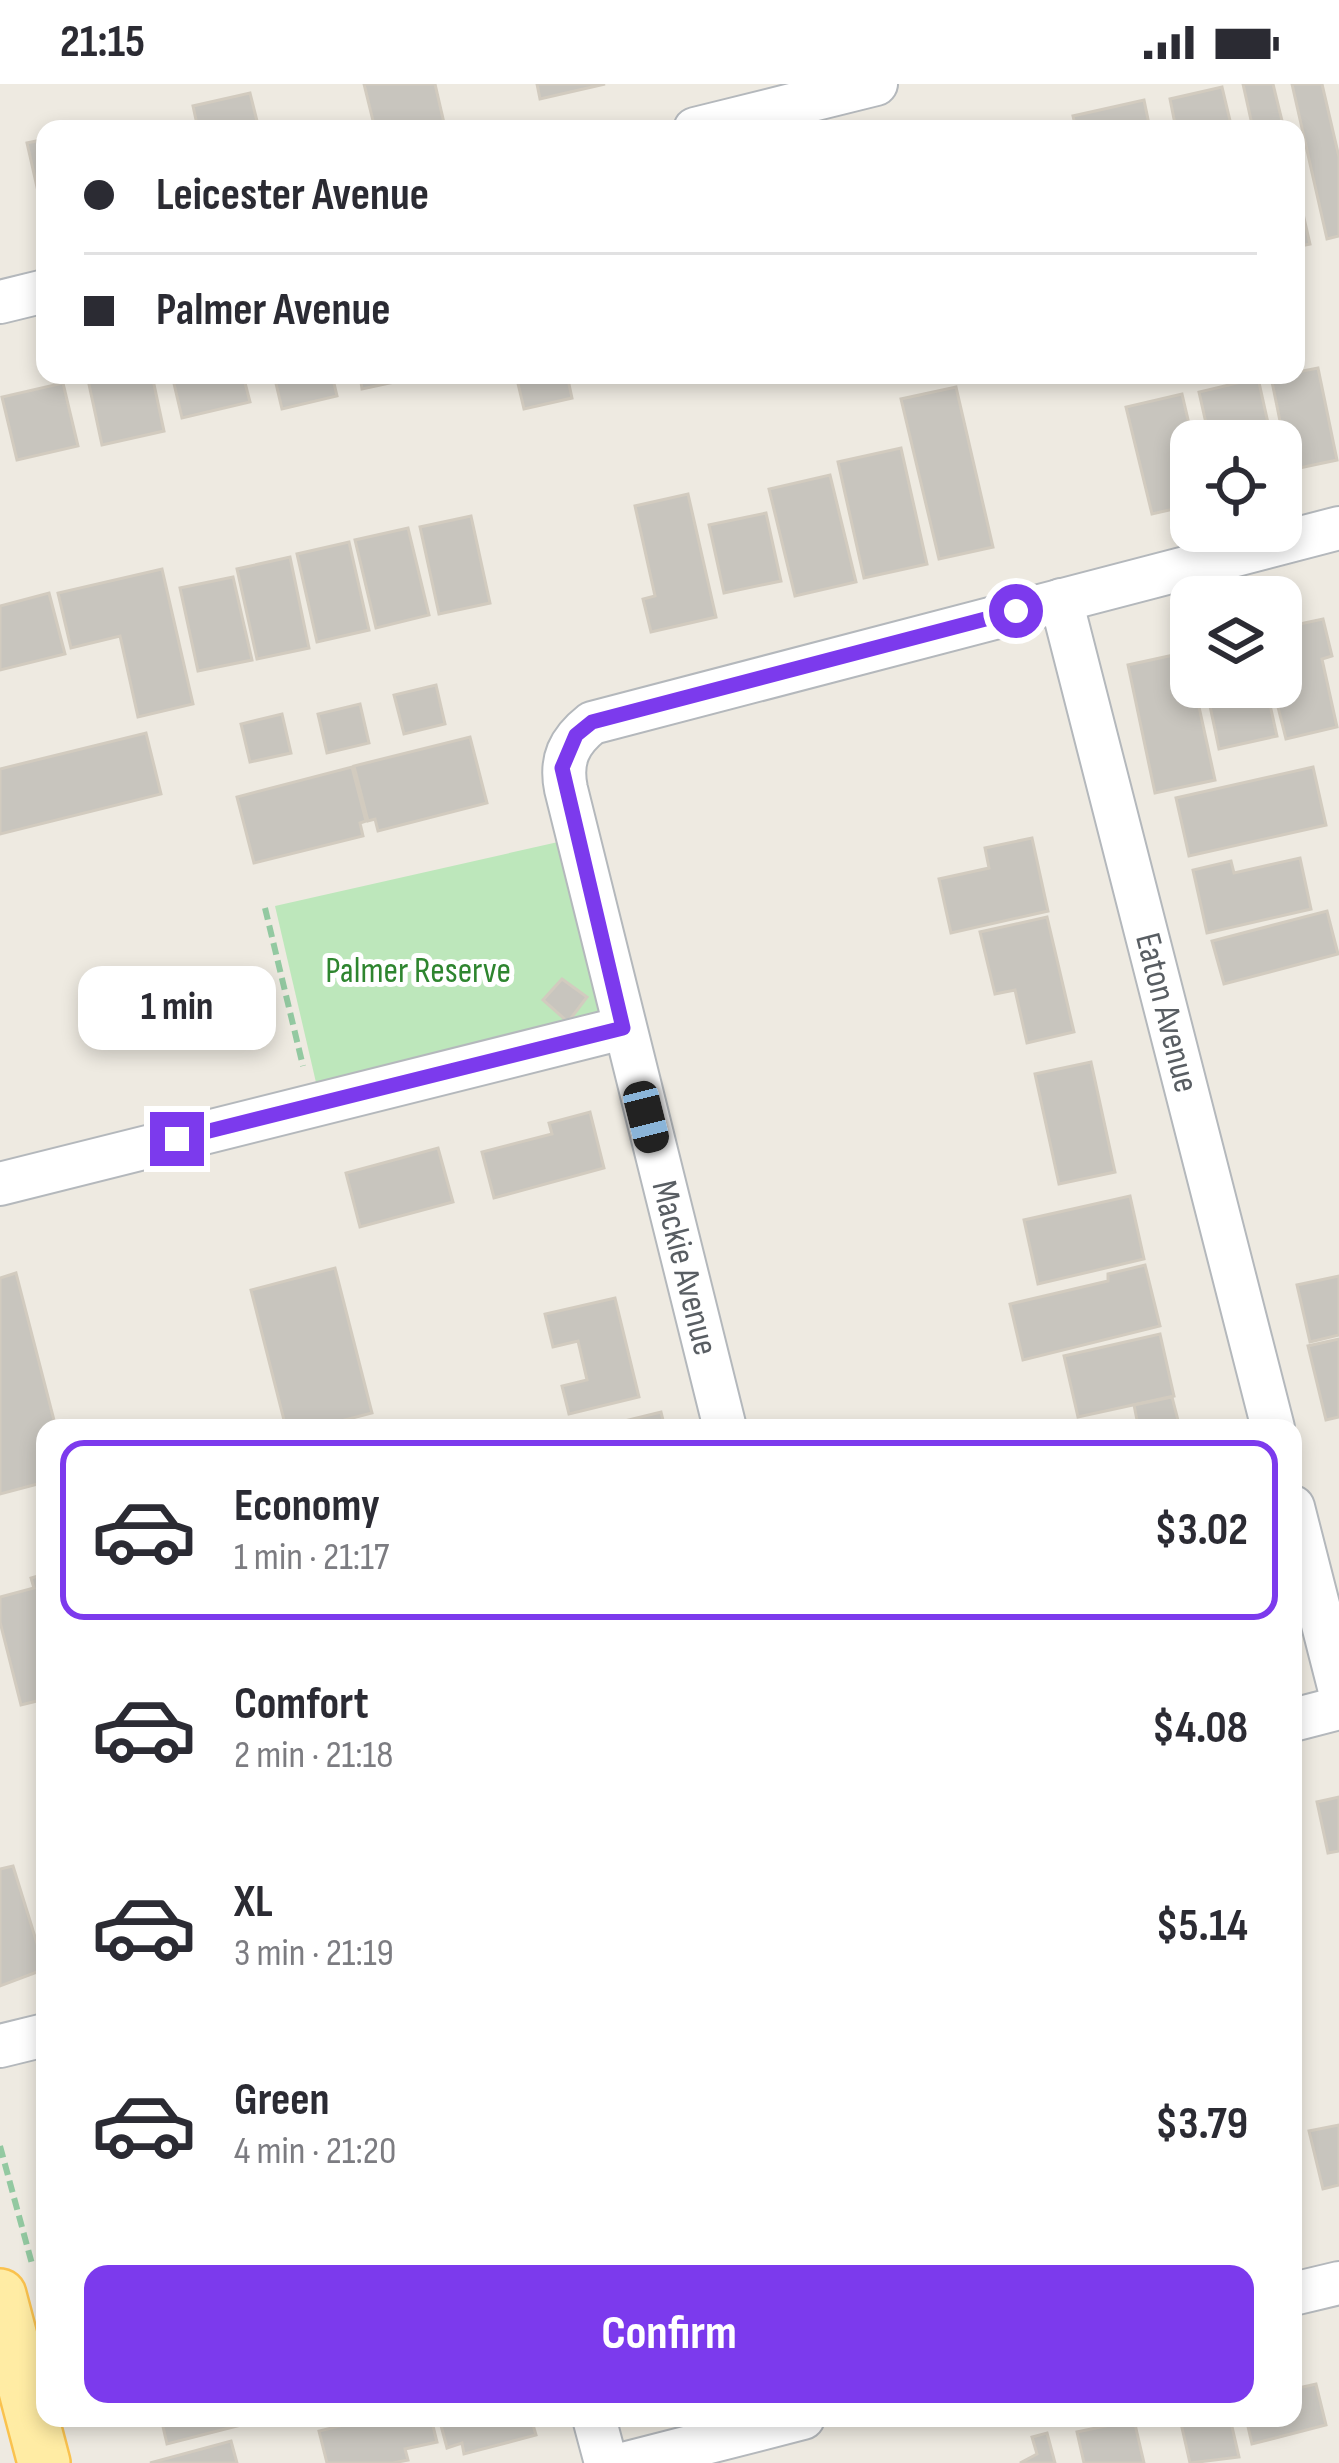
<!DOCTYPE html>
<html lang="en">
<head>
<meta charset="utf-8">
<style>
	:root { --surface:#fff; --page:#f7f7f7; --text:#2b2b33; --muted:#7c7c81; --line:#e1e1e2; --accent:#7c3aed }
	body { margin:0; font-family:"Sofia Sans Condensed",sans-serif; background:var(--page); color:var(--text); height:100vh; display:flex; flex-direction:column; font-size:45px; white-space:nowrap }
	* { box-sizing:border-box; margin:0 }
	p { font-size:39px; color:var(--muted) }
	.icon { flex:none; width:66px; height:66px; fill:none; stroke:currentColor; stroke-width:2; stroke-linecap:round; stroke-linejoin:round }
	.map { position:relative; flex:1; overflow:hidden }
	.panel { position:absolute; left:36px; top:1335px; width:1266px; height:1008px; display:flex; flex-direction:column; background:var(--surface); border-radius:24px; box-shadow:0 6px 18px #0003 }
	.panel>* { flex:none }
	.guide { position:absolute; left:36px; top:36px; width:1269px; height:264px; border-radius:24px; box-shadow:0 6px 18px #0003; display:grid; align-content:center; height:264px; padding:0 48px; background:var(--surface) }
	.tools { position:absolute; left:1170px; top:336px; display:grid; gap:24px }
	.tools a { display:grid; place-items:center; width:132px; height:132px; border-radius:24px; background:var(--surface); box-shadow:0 6px 18px #0003; font-size:60px }
	.end { position:absolute; width:54px; height:54px; margin:-27px; border:15px solid #7c3aed; background:#fff; box-shadow:0 0 0 6px #fff }
	.from { border-radius:50% }
	.bubble { position:absolute; height:84px; border-radius:24px; background:var(--surface); box-shadow:0 6px 18px #0003; font-size:39px; font-weight:700; line-height:84px; text-align:center }
	.car { position:absolute; width:36px; height:72px; margin:-36px -18px; border-radius:15px; box-shadow:0 0 9px 3px #0007; background:linear-gradient(#222 24%,#8ab4d8 0 40%,#222 0 76%,#8ab4d8 0 86%,#222 0) }
	.guide b { display:flex; align-items:center; gap:42px; height:114px; font-size:45px }
	.guide b+b { border-top:3px solid var(--line) }
	.guide i { width:30px; height:30px; background:var(--text) }
	ul { padding:21px 0 0; list-style:none }
	li { display:flex; align-items:center; gap:36px; height:180px; margin:0 24px 18px; padding:0 24px; border:6px solid transparent; border-radius:24px }
	li div { flex:1 }
	li b { display:block; font-size:45px }
	li em { font-style:normal; font-weight:700 }
	li.active { border-color:var(--accent) }
	li>.icon { width:108px; height:108px; stroke-width:1.5 }
	.button { display:flex; gap:24px; margin-top:auto; padding:24px 48px }
	.button a { flex:1; height:138px; border-radius:24px; background:var(--accent); color:#fff; font-size:48px; font-weight:700; line-height:138px; text-align:center }
	.status { display:flex; justify-content:space-between; align-items:center; height:84px; padding:0 60px; background:var(--surface); direction:ltr }
	.status svg { height:33px; fill:currentColor }
	.map>svg:first-child { display:block }
	.green { fill:#bde7bb }
	.building { fill:#c8c5be; stroke:#d2cbbf; stroke-width:3 }
	.lines { fill:none; stroke-linecap:round; stroke-linejoin:round }
	.minor-casing { stroke:#b4b8bc; stroke-width:46 }
	.major-casing { stroke:#fac24e; stroke-width:56 }
	.path { stroke:#93c9a1; stroke-width:6; stroke-dasharray:12 6; stroke-linecap:butt }
	.minor { stroke:#fff; stroke-width:42 }
	.major { stroke:#ffeca4; stroke-width:51 }
	.route { stroke:#7c3aed; stroke-width:15 }
	.labels { text-anchor:middle; dominant-baseline:central; stroke-width:10; stroke-linejoin:round; paint-order:stroke }
	.park-label { font-size:36px; fill:#2e852f; stroke:#fff }
	.street-label { font-size:36px; fill:#595e63; stroke:#fff }
</style>
</head>
<body>
<div class="status"><b>21:15</b><svg viewBox="0 0 49 12"><path d="M0 12V9h3v3zM5 12V6h3v6zM10 12V3h3v9zM15 12V0h3v12zM26 1h20v11H26zM47 4h2v5h-2z"/></svg></div>
<div class="map">
<svg width="1339" height="2379" viewBox="0 0 1339 2379">
	<rect width="100%" height="100%" fill="#eeeae1"/>
	<polygon class="green" points="567,756 613,939 318,1007 275,822"/>
	<g class="building">
		<polygon points="364,0 435,0 444,39 375,45"/>
		<polygon points="537,0 605,0 540,15"/>
		<polygon points="1243,0 1273,0 1284,45 1253,45"/>
		<polygon points="1292,0 1322,0 1339,73 1339,152 1327,155"/>
		<polygon points="1222,3 1232,45 1176,45 1170,15"/>
		<polygon points="250,9 259,45 198,45 193,22"/>
		<polygon points="1144,16 1150,45 1076,45 1073,32"/>
		<polygon points="45,55 45,133 44,134 27,59"/>
		<polygon points="1296,99 1310,160 1296,163"/>
		<polygon points="1318,284 1337,376 1290,386 1271,293"/>
		<polygon points="87,291 152,291 164,347 102,361"/>
		<polygon points="172,291 243,291 250,318 182,334"/>
		<polygon points="274,291 332,291 337,312 282,325"/>
		<polygon points="360,291 417,291 418,293 362,305"/>
		<polygon points="516,291 567,291 572,314 524,325"/>
		<polygon points="1258,294 1272,357 1210,357 1199,308"/>
		<polygon points="63,299 78,362 17,376 2,313"/>
		<polygon points="956,303 993,463 939,475 901,315"/>
		<polygon points="1182,310 1193,357 1191,421 1152,430 1126,323"/>
		<polygon points="901,364 927,480 864,494 838,378"/>
		<polygon points="830,391 856,498 795,512 769,405"/>
		<polygon points="688,410 716,533 651,548 643,515 655,512 635,422"/>
		<polygon points="766,429 781,497 724,509 709,441"/>
		<polygon points="471,432 490,519 439,530 420,443"/>
		<polygon points="408,444 429,531 376,544 355,456"/>
		<polygon points="349,458 369,546 317,558 297,470"/>
		<polygon points="290,473 309,564 257,575 237,485"/>
		<polygon points="162,485 193,620 138,633 120,552 71,564 58,509"/>
		<polygon points="233,493 252,576 198,587 180,504"/>
		<polygon points="49,509 65,570 0,586 0,522"/>
		<polygon points="1323,535 1332,572 1322,575 1337,643 1286,655 1273,603 1281,603 1281,544"/>
		<polygon points="1187,568 1215,696 1155,709 1128,581"/>
		<polygon points="436,601 445,640 404,650 394,611"/>
		<polygon points="1206,603 1266,603 1277,652 1219,665"/>
		<polygon points="360,620 369,659 327,669 318,630"/>
		<polygon points="282,630 291,669 250,678 241,640"/>
		<polygon points="146,649 161,710 0,750 0,685"/>
		<polygon points="470,653 487,719 378,747 375,735 368,737 354,682"/>
		<polygon points="352,683 366,737 360,739 363,752 254,779 237,713"/>
		<polygon points="1313,683 1326,741 1189,772 1176,714"/>
		<polygon points="1032,754 1048,827 951,849 939,795 989,784 985,764"/>
		<polygon points="1300,774 1311,825 1207,849 1193,786 1231,777 1234,789"/>
		<polygon points="1327,827 1338,870 1224,900 1212,857"/>
		<polygon points="1047,833 1074,948 1027,959 1015,906 995,910 980,848"/>
		<polygon points="562,895 587,913 568,938 543,916"/>
		<polygon points="1091,978 1115,1088 1059,1100 1035,990"/>
		<polygon points="590,1028 604,1084 494,1114 482,1068 552,1050 549,1039"/>
		<polygon points="438,1064 453,1118 360,1143 346,1089"/>
		<polygon points="1130,1112 1144,1175 1038,1200 1024,1136"/>
		<polygon points="1145,1181 1160,1242 1023,1276 1010,1220 1108,1197 1108,1190"/>
		<polygon points="335,1184 372,1329 314,1344 286,1344 251,1206"/>
		<polygon points="16,1189 56,1344 45,1344 45,1398 0,1410 0,1194"/>
		<polygon points="1339,1192 1339,1251 1310,1258 1297,1201"/>
		<polygon points="615,1214 639,1313 569,1330 562,1302 587,1296 578,1257 553,1263 545,1230"/>
		<polygon points="1160,1250 1174,1312 1078,1333 1064,1272"/>
		<polygon points="1339,1255 1339,1333 1326,1336 1308,1262"/>
		<polygon points="1172,1313 1180,1344 1103,1344 1137,1336 1134,1321"/>
		<polygon points="661,1328 665,1344 596,1344"/>
		<polygon points="45,1490 45,1615 21,1621 0,1538 0,1513 34,1504 31,1494"/>
		<polygon points="1339,1713 1339,1767 1328,1769 1317,1718"/>
		<polygon points="13,1782 45,1885 0,1902 0,1785"/>
		<polygon points="1339,2041 1339,2101 1323,2105 1309,2047"/>
		<polygon points="1316,2300 1326,2341 1252,2360 1246,2334 1293,2334 1294,2305"/>
		<polygon points="161,2334 268,2334 167,2360"/>
		<polygon points="372,2334 431,2334 437,2358 405,2365 408,2376 393,2379 327,2379 319,2347"/>
		<polygon points="439,2334 531,2334 536,2351 464,2370 462,2359 447,2364"/>
		<polygon points="1230,2334 1239,2373 1190,2379 1180,2335"/>
		<polygon points="1134,2336 1144,2379 1084,2379 1077,2348"/>
		<polygon points="1047,2349 1055,2379 1020,2379 1037,2370 1032,2353"/>
		<polygon points="231,2357 237,2379 150,2379"/>
	</g>
	<g class="lines">
		<defs>
			<g id="minor">
				<polyline points="695,45 876,0"/>
				<polyline points="0,218 45,207"/>
				<path id="s1" d="M1061 516 1273 1344"/>
				<polyline points="0,1100 623,944"/>
				<path d="M725 1344 566 705C560 676 569 657 592 639L1339 444"/>
				<polyline points="1293,1423 1339,1603"/>
				<polyline points="1293,1636 1339,1624"/>
				<polyline points="0,1962 45,1951"/>
				<polyline points="1293,2210 1339,2199"/>
				<polyline points="594,2334 606,2379"/>
				<polyline points="627,2379 803,2334"/>
			</g>
			<polyline id="major" points="0,2211 44,2379"/>
		</defs>
		<use href="#minor" class="minor-casing"/>
		<use href="#major" class="major-casing"/>
		<g class="path">
			<polyline points="265,824 303,982"/>
			<polyline points="0,2062 32,2180"/>
		</g>
		<use href="#minor" class="minor"/>
		<use href="#major" class="major"/>
	</g>
	<g class="lines">
		<polyline class="route" points="177,1055 623,944 562,684 576,651 592,638 1016,527"/>
	</g>
	<g class="labels">
		<g class="park-label">
			<text x="418" y="887">Palmer Reserve</text>
		</g>
		<g class="street-label">
			<text stroke="none"><textPath href="#s1" startOffset="426">Eaton Avenue</textPath></text>
			<text transform="translate(684 1184) rotate(76)">Mackie Avenue</text>
		</g>
	</g>
</svg>
<div class="tools">
<a><svg class="icon" aria-label="locate" viewBox="0 0 24 24"><circle cx="12" cy="12" r="6"/><path d="M12 2v4M12 18v4M2 12h4M18 12h4"/></svg></a>
<a><svg class="icon" aria-label="layers" viewBox="0 0 24 24"><path d="M12 4l9 5-9 5-9-5zM3 14l9 5 9-5"/></svg></a>
</div>
<i class="end from" style="left:1016px;top:527px"></i>
<i class="end" style="left:177px;top:1055px"></i>
<div class="bubble" style="left:78px;top:882px;width:198px">1 min</div>
<i class="car" style="left:646px;top:1033px;rotate:166deg"></i>
<div class="guide">
<b><i class="from"></i>Leicester Avenue</b>
<b><i></i>Palmer Avenue</b>
</div>
<section class="panel">
<ul>
<li class="active"><svg class="icon" aria-label="car" viewBox="0 0 24 24"><path d="M5 17H2v-5l4-1 3-4h7l3 4 3 1v5h-3M9 17h6M6 11h13"/><circle cx="7" cy="17" r="2"/><circle cx="17" cy="17" r="2"/></svg><div><b>Economy</b><p>1 min · 21:17</p></div><em>$3.02</em></li>
<li><svg class="icon" aria-label="car" viewBox="0 0 24 24"><path d="M5 17H2v-5l4-1 3-4h7l3 4 3 1v5h-3M9 17h6M6 11h13"/><circle cx="7" cy="17" r="2"/><circle cx="17" cy="17" r="2"/></svg><div><b>Comfort</b><p>2 min · 21:18</p></div><em>$4.08</em></li>
<li><svg class="icon" aria-label="car" viewBox="0 0 24 24"><path d="M5 17H2v-5l4-1 3-4h7l3 4 3 1v5h-3M9 17h6M6 11h13"/><circle cx="7" cy="17" r="2"/><circle cx="17" cy="17" r="2"/></svg><div><b>XL</b><p>3 min · 21:19</p></div><em>$5.14</em></li>
<li><svg class="icon" aria-label="car" viewBox="0 0 24 24"><path d="M5 17H2v-5l4-1 3-4h7l3 4 3 1v5h-3M9 17h6M6 11h13"/><circle cx="7" cy="17" r="2"/><circle cx="17" cy="17" r="2"/></svg><div><b>Green</b><p>4 min · 21:20</p></div><em>$3.79</em></li>
</ul>
<div class="button"><a>Confirm</a></div>
</section>
</div>
</body>
</html>
